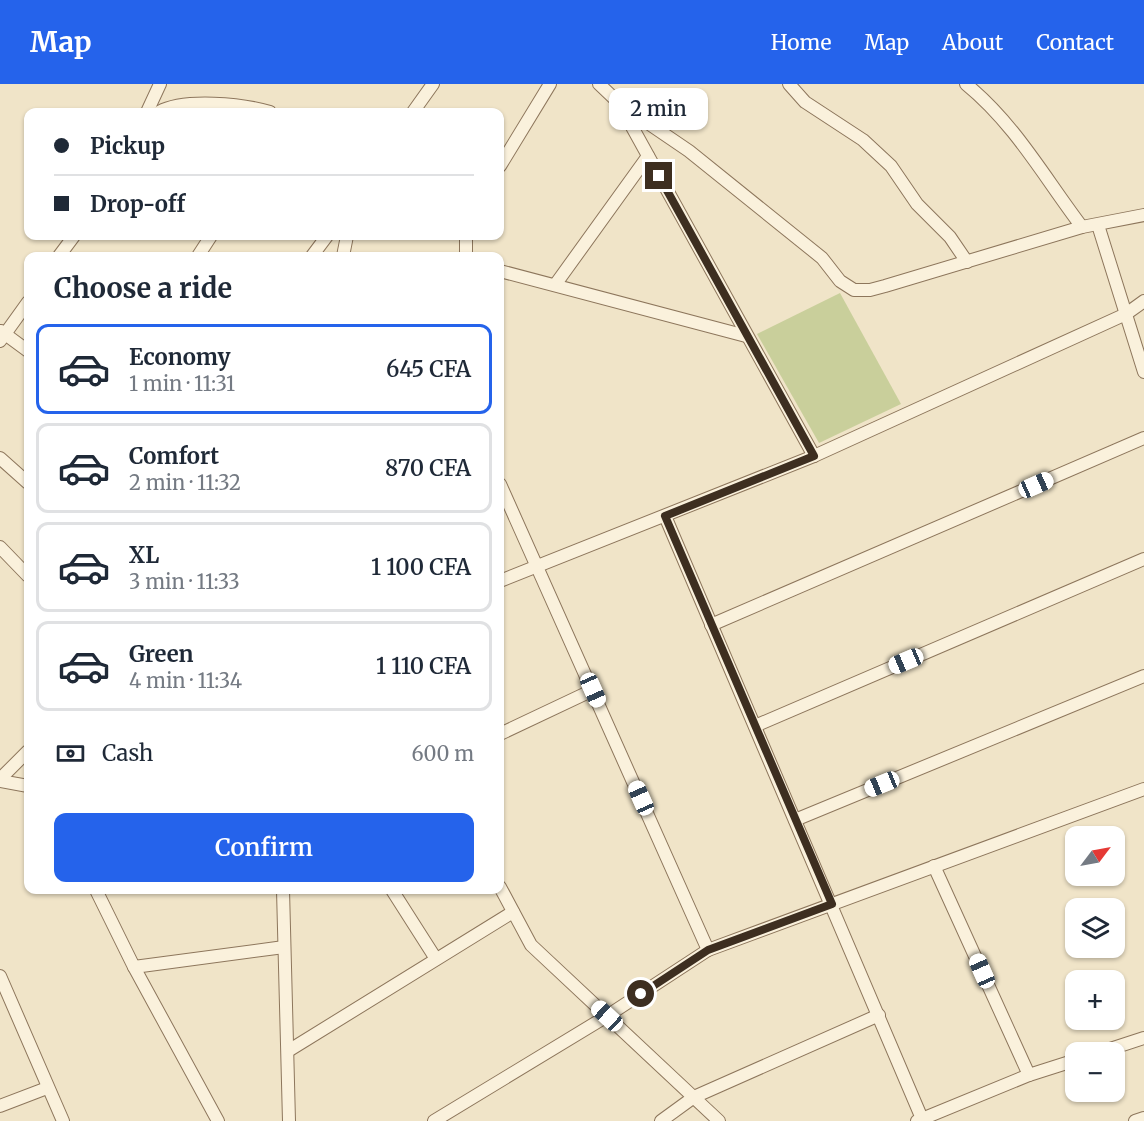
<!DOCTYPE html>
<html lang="en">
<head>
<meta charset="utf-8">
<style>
	:root { --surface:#fff; --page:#f2f2f3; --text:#1f2937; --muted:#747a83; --line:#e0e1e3; --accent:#2563eb }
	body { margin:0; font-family:Merriweather,serif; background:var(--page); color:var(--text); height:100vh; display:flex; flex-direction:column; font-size:22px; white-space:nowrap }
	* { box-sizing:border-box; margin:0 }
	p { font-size:20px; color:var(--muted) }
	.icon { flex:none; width:33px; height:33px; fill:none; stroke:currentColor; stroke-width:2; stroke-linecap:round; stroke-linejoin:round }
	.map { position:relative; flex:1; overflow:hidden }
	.details { position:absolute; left:24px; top:168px; width:480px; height:642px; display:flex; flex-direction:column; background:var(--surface); border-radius:12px; box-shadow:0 2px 4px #0004 }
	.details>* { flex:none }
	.hud { position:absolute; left:24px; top:24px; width:480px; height:132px; border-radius:12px; box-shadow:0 2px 4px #0004; display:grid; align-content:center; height:132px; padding:0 30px; background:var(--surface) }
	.needle { width:39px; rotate:58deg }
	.buttons { position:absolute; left:1065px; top:742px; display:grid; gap:12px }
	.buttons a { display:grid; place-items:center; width:60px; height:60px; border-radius:12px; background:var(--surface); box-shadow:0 2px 4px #0004; font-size:30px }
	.end { position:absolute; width:27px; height:27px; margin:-14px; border:8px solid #3d2e20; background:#fff; box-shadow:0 0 0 3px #fff }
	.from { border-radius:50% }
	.bubble { position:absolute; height:42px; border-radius:12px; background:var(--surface); box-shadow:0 2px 4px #0004; font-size:20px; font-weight:600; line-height:42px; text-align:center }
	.car { position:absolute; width:18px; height:36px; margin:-18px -9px; border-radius:8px; box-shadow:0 0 4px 2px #0007; background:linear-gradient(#fff 24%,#345 0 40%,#fff 0 76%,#345 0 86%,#fff 0) }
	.hud b { display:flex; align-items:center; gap:21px; height:57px; font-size:22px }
	.hud b+b { border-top:2px solid var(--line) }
	.hud i { width:15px; height:15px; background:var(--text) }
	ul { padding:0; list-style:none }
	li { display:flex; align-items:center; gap:18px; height:90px; margin:0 12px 9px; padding:0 18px; border:3px solid var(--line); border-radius:12px }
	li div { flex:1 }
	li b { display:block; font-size:22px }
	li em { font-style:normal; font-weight:600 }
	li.current { border-color:var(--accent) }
	li>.icon { width:54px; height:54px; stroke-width:1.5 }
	h2 { padding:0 30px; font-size:27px; line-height:72px }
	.pay { display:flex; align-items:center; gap:15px; height:66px; padding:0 30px; font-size:22px }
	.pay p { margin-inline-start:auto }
	.action { display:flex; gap:12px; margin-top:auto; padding:12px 30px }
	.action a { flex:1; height:69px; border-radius:12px; background:var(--accent); color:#fff; font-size:24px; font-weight:600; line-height:69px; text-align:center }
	header { display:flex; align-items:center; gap:36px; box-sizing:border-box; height:84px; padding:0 30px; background:var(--accent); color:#fff }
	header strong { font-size:28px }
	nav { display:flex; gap:33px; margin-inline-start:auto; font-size:21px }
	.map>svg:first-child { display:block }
	.green { fill:#c9cf9b }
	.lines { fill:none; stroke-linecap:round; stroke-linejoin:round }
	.minor-casing { stroke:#8d765c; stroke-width:14 }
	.minor { stroke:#faf1dc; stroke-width:12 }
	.route { stroke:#3d2e20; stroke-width:8 }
</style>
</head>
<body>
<header>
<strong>Map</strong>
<nav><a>Home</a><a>Map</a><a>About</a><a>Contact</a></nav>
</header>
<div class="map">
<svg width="1144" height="1037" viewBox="0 0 1144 1037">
	<rect width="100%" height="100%" fill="#f0e4c8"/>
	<polygon class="green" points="840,209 901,320 819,359 757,250"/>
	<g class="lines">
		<defs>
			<g id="minor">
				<polyline points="599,0 620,20 689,67 822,174 840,197 854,206 870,206 885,202 1082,143 1144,131"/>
				<polyline points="789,0 805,18 863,56 891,82 917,120 950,153 967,178"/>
				<path d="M966 0C1015 40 1044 93 1082 143"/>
				<polyline points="620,21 814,372"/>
				<polyline points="147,28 160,0"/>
				<path d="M159 28C184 14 243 20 270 28"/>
				<polyline points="413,28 433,0"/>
				<polyline points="500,82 550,0"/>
				<polyline points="1098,141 1144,288"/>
				<polyline points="59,172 74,152"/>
				<polyline points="198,172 211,152"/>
				<polyline points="312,172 327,152"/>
				<polyline points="343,172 347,152"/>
				<polyline points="466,172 466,152"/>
				<polyline points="500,187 746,252"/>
				<polyline points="555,201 648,72"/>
				<polyline points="1,247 28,267"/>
				<polyline points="0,257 28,218"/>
				<polyline points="0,374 28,399"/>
				<polyline points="500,400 708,866"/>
				<polyline points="665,432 923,1037"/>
				<polyline points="0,463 28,492"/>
				<polyline points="500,497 814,372 1126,230 1144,217"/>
				<polyline points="711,541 1144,354"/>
				<polyline points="755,642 1144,475"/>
				<polyline points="500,650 593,606"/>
				<polyline points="0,695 28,667"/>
				<polyline points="0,697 28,702"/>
				<polyline points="795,736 1144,592"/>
				<polyline points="934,782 1029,991"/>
				<polyline points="500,803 531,861 719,1037"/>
				<polyline points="96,806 134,883 218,1037"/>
				<polyline points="283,806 289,1037"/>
				<polyline points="392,806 436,875"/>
				<polyline points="134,883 284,863"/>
				<polyline points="0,892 63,1037"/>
				<polyline points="288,967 513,828"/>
				<polyline points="1098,969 1144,954"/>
				<polyline points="0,1022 47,1004"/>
				<polyline points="434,1037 607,932 708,866 1144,705"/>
				<polyline points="661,1037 694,1013 879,931"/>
				<polyline points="917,1037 1029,991 1076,976"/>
				<polyline points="1135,1037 1144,1034"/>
			</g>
		</defs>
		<use href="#minor" class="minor-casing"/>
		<use href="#minor" class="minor"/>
	</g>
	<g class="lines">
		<polyline class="route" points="641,910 708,866 832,820 665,432 814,372 659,92"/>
	</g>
</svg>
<div class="buttons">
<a><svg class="needle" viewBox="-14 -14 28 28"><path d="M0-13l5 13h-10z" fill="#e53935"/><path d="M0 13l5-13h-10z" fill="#747a83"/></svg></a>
<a><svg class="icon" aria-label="layers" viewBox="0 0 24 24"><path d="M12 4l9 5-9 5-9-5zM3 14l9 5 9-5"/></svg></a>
<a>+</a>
<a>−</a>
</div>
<i class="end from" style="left:641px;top:910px"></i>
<i class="end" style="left:659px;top:92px"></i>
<div class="bubble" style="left:609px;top:4px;width:99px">2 min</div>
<i class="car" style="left:1036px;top:401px;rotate:66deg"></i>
<i class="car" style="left:906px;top:577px;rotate:247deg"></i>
<i class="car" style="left:593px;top:606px;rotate:156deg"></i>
<i class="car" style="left:882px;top:700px;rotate:248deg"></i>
<i class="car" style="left:641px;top:714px;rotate:336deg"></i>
<i class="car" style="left:982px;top:887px;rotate:336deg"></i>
<i class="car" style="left:607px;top:932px;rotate:313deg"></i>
<div class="hud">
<b><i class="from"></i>Pickup</b>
<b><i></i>Drop-off</b>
</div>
<section class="details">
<h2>Choose a ride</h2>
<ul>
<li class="current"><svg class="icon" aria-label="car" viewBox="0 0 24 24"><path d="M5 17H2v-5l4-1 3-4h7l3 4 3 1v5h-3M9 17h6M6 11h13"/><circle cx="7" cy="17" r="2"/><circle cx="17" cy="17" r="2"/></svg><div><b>Economy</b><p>1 min · 11:31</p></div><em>645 CFA</em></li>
<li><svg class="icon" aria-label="car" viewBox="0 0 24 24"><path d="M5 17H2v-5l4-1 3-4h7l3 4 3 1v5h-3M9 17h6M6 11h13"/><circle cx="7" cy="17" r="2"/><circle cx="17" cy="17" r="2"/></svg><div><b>Comfort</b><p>2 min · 11:32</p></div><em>870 CFA</em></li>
<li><svg class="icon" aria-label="car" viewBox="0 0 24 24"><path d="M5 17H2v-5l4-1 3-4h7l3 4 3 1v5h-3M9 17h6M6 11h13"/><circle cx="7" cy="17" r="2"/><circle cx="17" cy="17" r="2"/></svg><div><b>XL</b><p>3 min · 11:33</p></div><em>1 100 CFA</em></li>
<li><svg class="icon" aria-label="car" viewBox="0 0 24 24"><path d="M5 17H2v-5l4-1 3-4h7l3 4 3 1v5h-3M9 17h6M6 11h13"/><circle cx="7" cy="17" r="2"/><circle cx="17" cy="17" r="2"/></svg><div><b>Green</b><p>4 min · 11:34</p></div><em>1 110 CFA</em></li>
</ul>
<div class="pay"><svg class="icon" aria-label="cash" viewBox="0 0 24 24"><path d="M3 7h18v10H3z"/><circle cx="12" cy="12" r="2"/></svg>Cash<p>600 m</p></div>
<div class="action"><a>Confirm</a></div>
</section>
</div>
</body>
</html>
